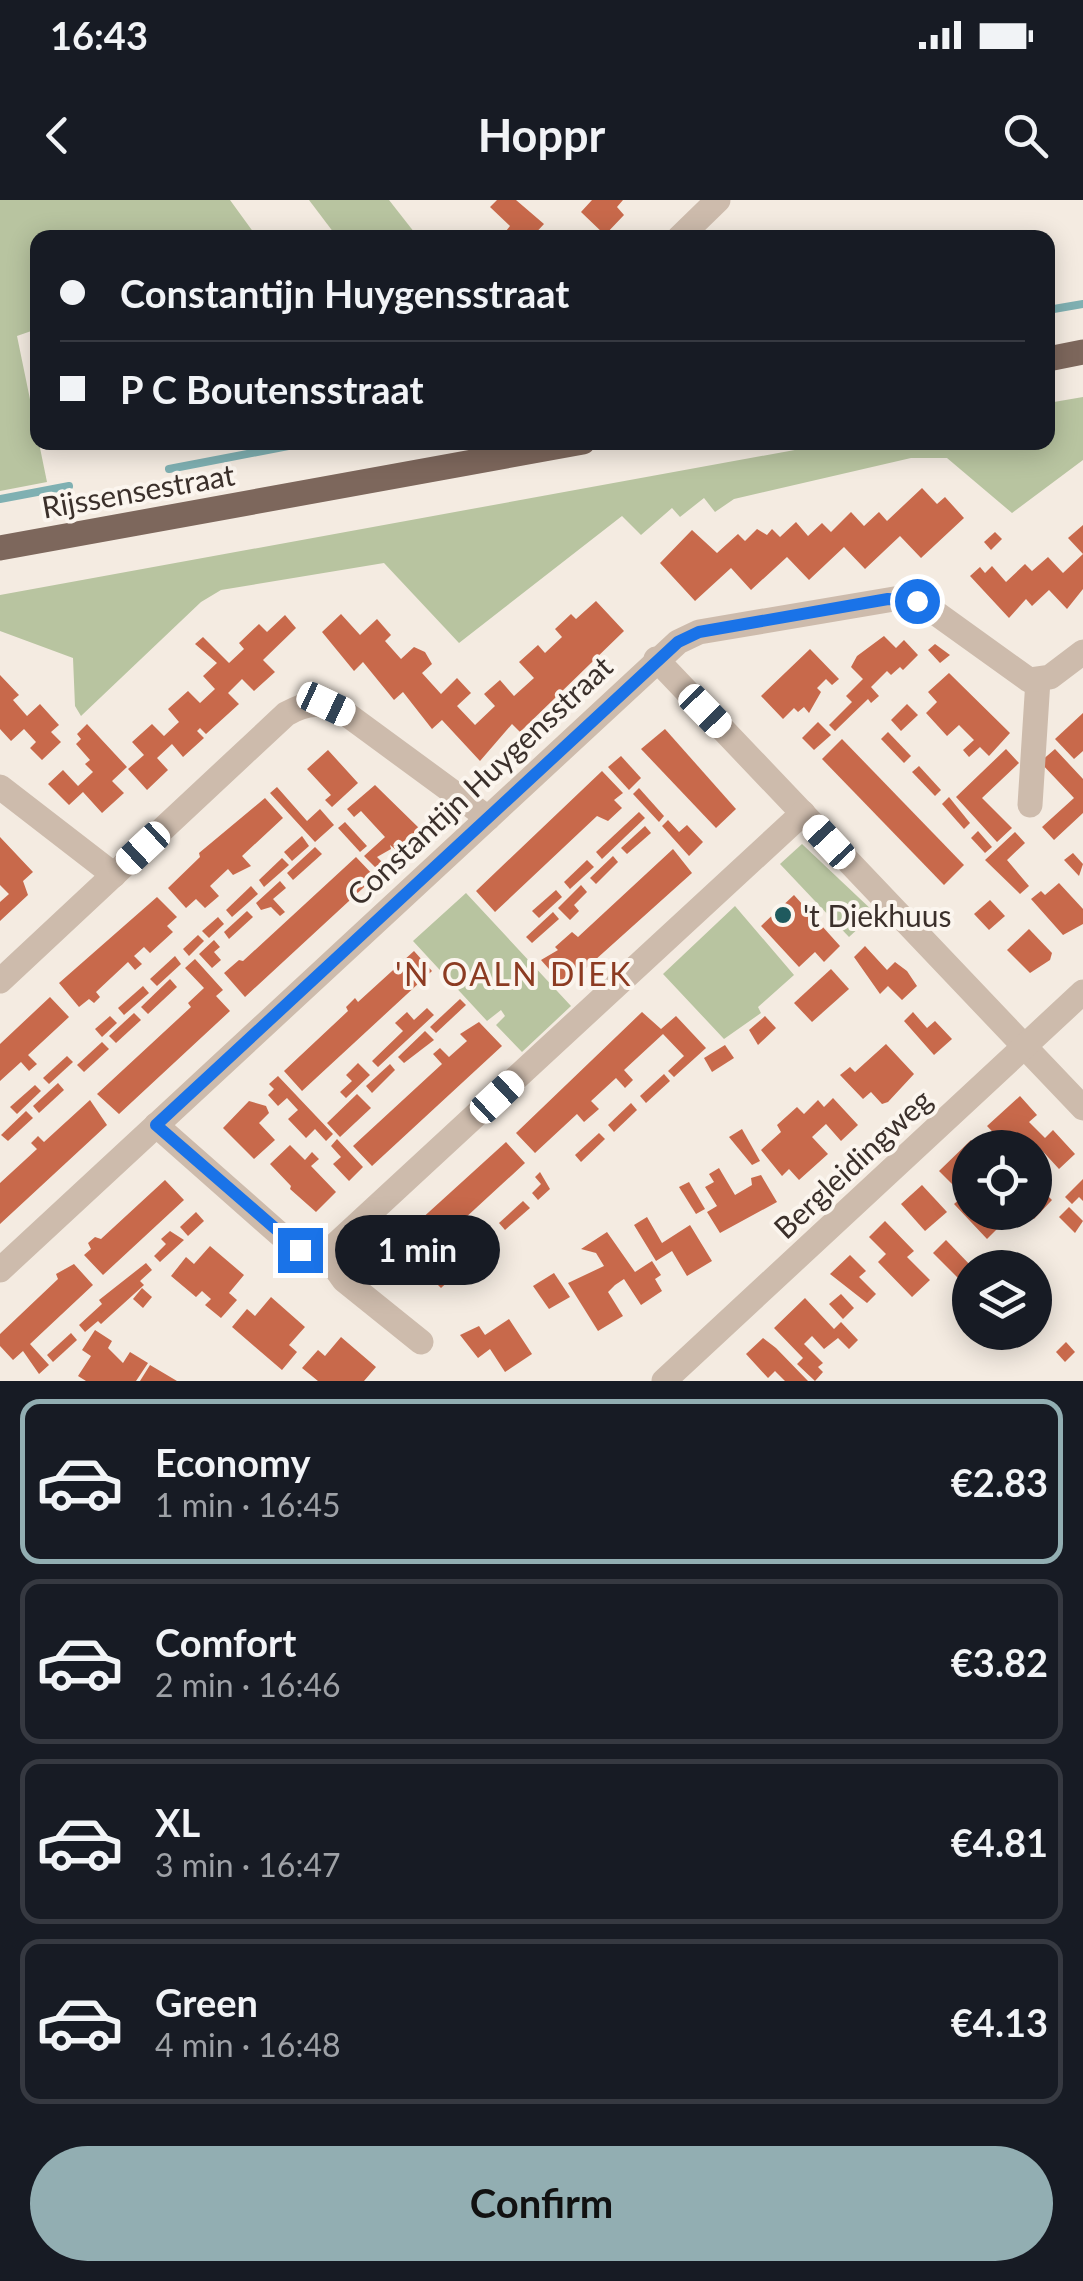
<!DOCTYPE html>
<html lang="en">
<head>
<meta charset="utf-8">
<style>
	:root { --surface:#171b24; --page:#20242c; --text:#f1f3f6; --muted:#9ea1a6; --line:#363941; --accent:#92aeb2 }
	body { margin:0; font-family:Lato,sans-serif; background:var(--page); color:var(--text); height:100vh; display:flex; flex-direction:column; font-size:38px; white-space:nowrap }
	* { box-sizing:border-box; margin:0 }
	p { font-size:32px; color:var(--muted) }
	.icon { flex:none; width:55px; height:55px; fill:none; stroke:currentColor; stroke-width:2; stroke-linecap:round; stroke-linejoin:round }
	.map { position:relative; height:1181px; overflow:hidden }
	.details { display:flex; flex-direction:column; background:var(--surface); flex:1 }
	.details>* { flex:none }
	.guide { position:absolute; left:30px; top:30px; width:1025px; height:220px; border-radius:20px; box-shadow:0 5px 25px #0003; display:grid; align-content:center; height:220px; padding:0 30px; background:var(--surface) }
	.fabs { position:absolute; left:952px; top:930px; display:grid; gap:20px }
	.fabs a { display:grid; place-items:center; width:100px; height:100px; border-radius:50%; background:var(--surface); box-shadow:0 5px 25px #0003; font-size:50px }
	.end { position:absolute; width:45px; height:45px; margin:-22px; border:12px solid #1a73e8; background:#fff; box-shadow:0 0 0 5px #fff }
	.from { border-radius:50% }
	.bubble { position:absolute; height:70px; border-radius:35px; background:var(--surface); box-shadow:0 5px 25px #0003; font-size:32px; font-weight:700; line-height:70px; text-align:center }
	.car { position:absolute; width:30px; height:60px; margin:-30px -15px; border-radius:12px; box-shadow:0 0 8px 2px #0007; background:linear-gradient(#fff 24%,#345 0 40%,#fff 0 76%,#345 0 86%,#fff 0) }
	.guide b { display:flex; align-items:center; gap:35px; height:95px; font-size:38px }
	.guide b+b { border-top:2px solid var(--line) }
	.guide i { width:25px; height:25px; background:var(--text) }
	ul { padding:18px 0 0; list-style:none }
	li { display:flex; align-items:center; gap:30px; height:165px; margin:0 20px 15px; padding:0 10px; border:5px solid var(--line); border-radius:20px }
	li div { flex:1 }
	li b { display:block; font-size:38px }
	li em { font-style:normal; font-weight:700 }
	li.active { border-color:var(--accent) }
	li>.icon { width:90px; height:90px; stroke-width:1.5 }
	.button { display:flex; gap:20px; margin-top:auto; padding:20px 30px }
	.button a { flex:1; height:115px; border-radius:60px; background:var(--accent); color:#111; font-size:40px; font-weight:700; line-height:115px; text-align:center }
	.status { display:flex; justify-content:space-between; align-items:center; height:70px; padding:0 50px; background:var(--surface); direction:ltr }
	.status svg { height:28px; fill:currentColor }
	header { display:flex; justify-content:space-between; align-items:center; height:130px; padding:0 30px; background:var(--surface); font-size:45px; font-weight:700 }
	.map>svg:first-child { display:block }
	.green { fill:#b8c4a0 }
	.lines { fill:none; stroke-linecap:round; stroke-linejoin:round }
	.stream { stroke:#7fb0b2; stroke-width:8 }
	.building { fill:#c8694b }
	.minor { stroke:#cdbbac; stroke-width:25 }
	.major { stroke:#7d675c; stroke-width:25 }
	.route { stroke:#1a73e8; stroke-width:12 }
	.poi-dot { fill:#1f5a5e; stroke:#fbf5ee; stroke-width:4 }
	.labels { text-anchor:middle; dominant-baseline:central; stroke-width:8; stroke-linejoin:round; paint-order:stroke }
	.street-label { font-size:30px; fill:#3b302b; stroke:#fbf5ee }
	.poi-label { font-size:30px; fill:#3b302b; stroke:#fbf5ee; text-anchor:start }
	.neighbourhood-label { font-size:32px; letter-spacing:2.5px; fill:#8c3b22; stroke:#fbf5ee }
</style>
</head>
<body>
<div class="status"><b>16:43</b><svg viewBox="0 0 49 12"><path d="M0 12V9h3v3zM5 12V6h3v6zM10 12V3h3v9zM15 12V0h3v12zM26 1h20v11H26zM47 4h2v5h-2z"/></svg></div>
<header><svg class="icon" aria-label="back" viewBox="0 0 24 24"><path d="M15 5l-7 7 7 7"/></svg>Hoppr<svg class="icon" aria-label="search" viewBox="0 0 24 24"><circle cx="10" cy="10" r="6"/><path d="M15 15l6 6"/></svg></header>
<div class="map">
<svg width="1083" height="1181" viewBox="0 0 1083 1181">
	<rect width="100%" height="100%" fill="#f4ebe1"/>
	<g class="green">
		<polygon points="0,0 230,0 257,37 38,38 37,129 17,136 47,282 0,291"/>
		<polygon points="309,0 389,0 418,37 337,37"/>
		<polygon points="1083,197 1083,260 1012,313 947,258 911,258 734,299 715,312 704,298 680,317 672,308 641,335 622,316 459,443 384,363 221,390 201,402 81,516 75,506 73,458 0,431 0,395 833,243 1048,242 1048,203"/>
		<polygon points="802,644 875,713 849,737 780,664"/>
		<polygon points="466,693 571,806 522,852 496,825 505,816 501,810 487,821 413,741"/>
		<polygon points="735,706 794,775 758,807 761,813 724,839 663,774"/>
	</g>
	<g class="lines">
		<g class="stream">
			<polyline points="1048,110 1083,104"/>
			<polyline points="169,269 309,242"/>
			<polyline points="0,299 69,286"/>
		</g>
	</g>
	<g class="building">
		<polygon points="497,0 516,0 544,24 531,38 512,38 506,31 510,26 490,7"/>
		<polygon points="592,0 623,0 617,7 624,15 605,35 581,12"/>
		<polygon points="922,288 937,304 945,297 964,318 921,358 900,336 865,369 844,347 809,380 787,357 751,390 731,368 695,401 660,363 692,330 717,353 738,334 745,341 757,329 767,335 772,329 780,337 796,322 808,336 822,323 831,332 851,312 864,326 879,312 887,321"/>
		<polygon points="1083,325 1083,354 1068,338"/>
		<polygon points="995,332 1002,339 991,350 984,342"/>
		<polygon points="1083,354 1083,389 1067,409 1049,390 1032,406 1026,399 1009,418 970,376 980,367 985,373 992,366 1006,382 1025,364 1032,371 1048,357 1063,373"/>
		<polygon points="596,401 624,431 520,532 512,524 480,561 442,520 432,529 403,492 394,500 363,462 354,471 322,432 341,414 360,435 377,419 391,435 385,441 401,459 414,447 425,452 432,464 422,473 441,494 457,478 471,493 457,506 475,525 495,506 484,494 500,480 514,496 534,478 519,462 538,445 545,453 562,437 555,429 571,414 576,419"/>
		<polygon points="285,415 296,428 263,460 275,472 254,491 242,479 228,493 239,504 206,534 200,528 197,531 204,538 183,557 172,544 157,558 168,570 147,590 128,569 144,555 132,542 152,524 164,536 179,522 168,509 188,491 200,503 215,489 203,476 217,463 195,444 203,437 229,463 244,449 239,443 259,424 267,432"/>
		<polygon points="884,436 896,448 904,440 918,455 903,470 900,467 891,475 887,471 871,487 879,496 871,503 868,499 835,531 829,525 852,502 846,496 863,479 851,467 857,456"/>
		<polygon points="935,444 950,455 940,463 928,450"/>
		<polygon points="810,449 839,479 832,485 826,479 817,488 821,492 809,513 804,507 798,512 794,508 783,519 761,496"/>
		<polygon points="949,473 1010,533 989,556 980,547 969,557 963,550 974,540 959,525 947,536 926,513 937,502 928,492"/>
		<polygon points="0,475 19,495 13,500 27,516 40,504 59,525 51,532 61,542 42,560 30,548 36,542 24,529 11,541 0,529"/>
		<polygon points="907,504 918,515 901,531 891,520"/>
		<polygon points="1083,513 1083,551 1074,559 1055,539"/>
		<polygon points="818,522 831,535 814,550 802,538"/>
		<polygon points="87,524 127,567 112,581 124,593 102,613 83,592 69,605 48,584 63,570 78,586 93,572 85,564 90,560 76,544 81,539 77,534"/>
		<polygon points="665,529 736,609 716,628 641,549"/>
		<polygon points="888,532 911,556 904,563 881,539"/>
		<polygon points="842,539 964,665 944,685 822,559"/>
		<polygon points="1006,549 1019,563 982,598 1012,628 997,642 956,597"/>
		<polygon points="1055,549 1083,579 1083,613 1054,640 1042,627 1074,598 1040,562"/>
		<polygon points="328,550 358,583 332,607 325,600 331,595 307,569"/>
		<polygon points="621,556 641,578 629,590 608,567"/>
		<polygon points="919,566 941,590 935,596 912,572"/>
		<polygon points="602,571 623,593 614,600 622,608 608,621 597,616 495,712 476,691"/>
		<polygon points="375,585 421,630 400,653 390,645 391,649 377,657 382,662 376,668 364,656 385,637 361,611 354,617 347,609"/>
		<polygon points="277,587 307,621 320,609 334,625 315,642 270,593"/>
		<polygon points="639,588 664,616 659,622 633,594"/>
		<polygon points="949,597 970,623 964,629 942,604"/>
		<polygon points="265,598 283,618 242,656 251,666 233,675 228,669 210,686 219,696 205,708 196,699 186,708 168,688 200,657 199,653"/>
		<polygon points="639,612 645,618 602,659 596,652"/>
		<polygon points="668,620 679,632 687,625 703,642 689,656 662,626"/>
		<polygon points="345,622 367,646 360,652 338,628"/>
		<polygon points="645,626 651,633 627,654 621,648"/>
		<polygon points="978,631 992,647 985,653 971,638"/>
		<polygon points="1015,632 1025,643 1007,660 1029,686 1020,694 985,660"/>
		<polygon points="302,636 309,646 292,661 284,652"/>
		<polygon points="0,637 33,672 23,681 28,695 0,721 0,702 9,694 0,685"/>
		<polygon points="315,647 322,654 293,680 287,673"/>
		<polygon points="673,649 692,673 565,787 541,760 558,750 555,747 572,732 578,737"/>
		<polygon points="1073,653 1083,664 1079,676 1064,660"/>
		<polygon points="613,656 618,662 596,684 590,678"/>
		<polygon points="356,657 375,677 245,797 224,773 239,760 243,761"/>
		<polygon points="282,658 289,665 264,687 259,680"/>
		<polygon points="587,660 594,667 570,689 564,682"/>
		<polygon points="280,681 286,688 273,699 285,712 280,716 271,707 261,710 256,703"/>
		<polygon points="1059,683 1083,709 1083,724 1063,735 1031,699 1041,691 1045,695"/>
		<polygon points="581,685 587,692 574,705 579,711 570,720 558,708"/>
		<polygon points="251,686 258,694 232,717 226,710"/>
		<polygon points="556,690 562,697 539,718 532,711"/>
		<polygon points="794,695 840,746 824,762 815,752 799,767 761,726"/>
		<polygon points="157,697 177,717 167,726 173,732 150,753 144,747 134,756 142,764 135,770 128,762 96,792 100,797 94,803 89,799 79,807 59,783"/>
		<polygon points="990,700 1005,716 989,730 974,714"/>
		<polygon points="247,711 253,717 229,739 224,732"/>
		<polygon points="553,712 559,719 532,743 526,737"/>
		<polygon points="218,717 224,724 209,738 202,731"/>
		<polygon points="1029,729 1052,753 1050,760 1030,773 1007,750"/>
		<polygon points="198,735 204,741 189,756 183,749"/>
		<polygon points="214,740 220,747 214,752 221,760 212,768 199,754"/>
		<polygon points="865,746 887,770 895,762 907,771 917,786 902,800 888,786 880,794 854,757"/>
		<polygon points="414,751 432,771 302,891 284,871 348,811 346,807 355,798 358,802"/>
		<polygon points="175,756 181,764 157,786 150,779"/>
		<polygon points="195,759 223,790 216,796 230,811 119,914 97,894 191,807 188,803 204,788 185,768"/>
		<polygon points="831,769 849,789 812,822 794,803"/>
		<polygon points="170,779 177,787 148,814 141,807"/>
		<polygon points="143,786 149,793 124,815 118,808"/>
		<polygon points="50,797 69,817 28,855 37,864 29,871 21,862 0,881 0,844"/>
		<polygon points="460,799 466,805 436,833 430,827"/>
		<polygon points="427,808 434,815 378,867 372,861 403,831 395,823 407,812 414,820"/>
		<polygon points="642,812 661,829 676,816 706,848 674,877 668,871 684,856 663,834 624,870 633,880 625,888 616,878 591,901 599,909 584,922 577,914 535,953 516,933"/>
		<polygon points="913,812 927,828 935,821 952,839 934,855 904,821"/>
		<polygon points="134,813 141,820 116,843 109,836"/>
		<polygon points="110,816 117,823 102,837 95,829"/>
		<polygon points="765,816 776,828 758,845 749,830"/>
		<polygon points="479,822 502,846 372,966 353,946 442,864 433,854 440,848 449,857 467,841 460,834"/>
		<polygon points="425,831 434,840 404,863 398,857"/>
		<polygon points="102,842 109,849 84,872 77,865"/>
		<polygon points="886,844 914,874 888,902 882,904 871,892 863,899 840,875 850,867 855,872"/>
		<polygon points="725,845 734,858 712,872 704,858"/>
		<polygon points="67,856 73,862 49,884 43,878"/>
		<polygon points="358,863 370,875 346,898 340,892 352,881 346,875"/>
		<polygon points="390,864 395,870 372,893 366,886"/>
		<polygon points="664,874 670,881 646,903 640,896"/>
		<polygon points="278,876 333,934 326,941 315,929 306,938 288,919 298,910 287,898 278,906 268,895 274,889 269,884"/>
		<polygon points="58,883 64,890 39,913 33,906"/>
		<polygon points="35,885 41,891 17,914 10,907"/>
		<polygon points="357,894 371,908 340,937 327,923"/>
		<polygon points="1020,896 1037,915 1029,922 1045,938 1053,930 1075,954 1059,969 1037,945 1030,948 1012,938 1005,945 987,926"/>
		<polygon points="833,898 858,925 841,941 826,924 812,937 828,954 799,980 789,969 782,976 761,950 781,932 777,925 797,907 804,914 818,900 824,907"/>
		<polygon points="90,900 107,925 0,1024 0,983 37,949 31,943 38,936 44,942"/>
		<polygon points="249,901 266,906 269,913 259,923 275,940 254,959 223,928"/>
		<polygon points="631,903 637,910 614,932 608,925"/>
		<polygon points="26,911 33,918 8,941 1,935"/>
		<polygon points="742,929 760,961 752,965 729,937"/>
		<polygon points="599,933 605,939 581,962 575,955"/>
		<polygon points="337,939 363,967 349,981 333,964 341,957 331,946"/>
		<polygon points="971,940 978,948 970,948 970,989 964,982 957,989 939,971"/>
		<polygon points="506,942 525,963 413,1066 421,1075 415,1081 407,1073 397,1082 389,1073 385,1076 375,1061"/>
		<polygon points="290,945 305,960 312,952 319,959 311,966 336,992 316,1012 290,989 291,986 270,964"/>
		<polygon points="719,968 735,995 752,985 751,978 761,975 777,1002 720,1033 707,1012 717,1006 705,987 714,982 709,974"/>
		<polygon points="540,972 550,989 538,1000 532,993 541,984 535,977"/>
		<polygon points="1083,979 1083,1001 1079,997 1072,1004 1065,997"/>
		<polygon points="165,980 184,1000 103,1075 84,1055 91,1049 88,1043 95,1037 101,1039"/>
		<polygon points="689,982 705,1009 696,1014 679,987"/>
		<polygon points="922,985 947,1012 925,1031 901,1004"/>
		<polygon points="1043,991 1052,1000 1034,1019 1028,1012 1035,1012 1035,998"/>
		<polygon points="962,997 970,1012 977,1012 990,1027 1001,1017 1005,1021 987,1039 954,1004"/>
		<polygon points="523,1001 530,1008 505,1030 499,1023"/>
		<polygon points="1069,1007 1083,1021 1075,1033 1059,1017"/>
		<polygon points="196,1012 204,1021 188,1036 180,1027"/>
		<polygon points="647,1017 662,1043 690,1025 712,1061 687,1076 672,1051 656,1061 634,1025"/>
		<polygon points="885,1021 914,1051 907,1057 930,1080 912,1097 878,1062 886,1054 869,1037"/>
		<polygon points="491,1030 497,1037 473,1059 467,1052"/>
		<polygon points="170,1031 184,1040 160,1062 154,1056 166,1044 161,1039"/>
		<polygon points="607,1032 635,1072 652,1061 661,1075 655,1079 662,1091 641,1105 624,1079 615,1085 608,1092 623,1116 598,1131 568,1083 604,1066 596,1053 581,1049"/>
		<polygon points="946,1040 973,1068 970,1090 933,1053"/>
		<polygon points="210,1046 244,1075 229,1093 237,1100 221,1118 205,1105 211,1099 202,1091 196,1097 171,1076 186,1057 194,1064"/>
		<polygon points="850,1055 866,1071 859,1077 876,1094 867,1103 830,1074"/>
		<polygon points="459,1059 465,1066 441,1088 435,1082"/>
		<polygon points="146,1063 152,1070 140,1081 144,1085 101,1124 98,1121 85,1132 79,1125 102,1104 99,1100"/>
		<polygon points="74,1064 93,1085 30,1144 49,1165 39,1174 23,1151 13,1160 0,1146 0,1134 58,1079 56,1074"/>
		<polygon points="554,1073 570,1097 549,1109 533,1086"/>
		<polygon points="142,1088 152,1097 143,1108 133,1099"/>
		<polygon points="841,1094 854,1108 843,1119 829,1104"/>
		<polygon points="271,1097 305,1127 289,1145 297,1152 282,1170 232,1127 247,1109 255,1116"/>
		<polygon points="805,1098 834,1129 841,1122 858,1140 849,1149 838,1138 824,1149 812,1136 804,1144 823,1163 818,1167 823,1172 815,1181 797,1164 803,1158 774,1128"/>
		<polygon points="509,1119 532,1154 505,1172 490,1149 478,1158 460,1135 479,1126 485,1135"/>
		<polygon points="95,1130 112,1141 108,1148 123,1163 130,1152 148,1163 136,1181 86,1181 78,1176 91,1156 82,1150"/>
		<polygon points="71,1133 77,1140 53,1162 47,1155"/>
		<polygon points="341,1137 376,1167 364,1181 318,1181 302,1168 318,1150 325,1156"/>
		<polygon points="763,1138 776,1148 808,1181 785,1181 775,1171 768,1178 746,1154"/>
		<polygon points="1066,1142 1075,1152 1065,1162 1056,1152"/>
		<polygon points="150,1165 177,1181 140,1181"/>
	</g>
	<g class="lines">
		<g class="minor">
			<polyline points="679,38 718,0"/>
			<polyline points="656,459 1083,908"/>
			<polyline points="0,587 114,675"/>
			<polyline points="1030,605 1038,480"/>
			<path d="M0 781 286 514C309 501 322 502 345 513L488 618"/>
			<polyline points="156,925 292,1045 307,1053 332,1048 803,613"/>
			<polyline points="324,1052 344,1080 421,1142"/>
			<polyline points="0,1070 678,442 699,432 900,398 926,406 1029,480 1050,477 1083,452"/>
			<polyline points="664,1181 1083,792"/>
		</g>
		<g class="major">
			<polyline points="1048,159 1083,152"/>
			<polyline points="0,348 583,242"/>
		</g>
	</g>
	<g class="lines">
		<polyline class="route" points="300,1050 156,925 678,442 699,432 888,399 917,401"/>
	</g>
	<circle class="poi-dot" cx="783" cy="715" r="10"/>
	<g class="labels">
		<g class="street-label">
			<text transform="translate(138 290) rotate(-10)">Rijssensestraat</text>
			<text transform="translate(479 580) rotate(-43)">Constantijn Huygensstraat</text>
			<text transform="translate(852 963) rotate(-43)">Bergleidingweg</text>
		</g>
		<g class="poi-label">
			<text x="803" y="715">'t Diekhuus</text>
		</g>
		<g class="neighbourhood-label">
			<text x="514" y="773">'N OALN DIEK</text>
		</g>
	</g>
</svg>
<div class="fabs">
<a><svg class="icon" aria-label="locate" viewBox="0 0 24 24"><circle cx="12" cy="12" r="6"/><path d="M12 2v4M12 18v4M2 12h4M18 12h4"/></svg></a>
<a><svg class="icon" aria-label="layers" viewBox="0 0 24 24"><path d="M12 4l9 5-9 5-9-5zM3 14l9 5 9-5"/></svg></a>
</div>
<i class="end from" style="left:917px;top:401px"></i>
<i class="end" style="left:300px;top:1050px"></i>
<div class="bubble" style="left:335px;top:1015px;width:165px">1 min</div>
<i class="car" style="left:326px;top:504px;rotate:115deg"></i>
<i class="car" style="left:705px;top:511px;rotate:136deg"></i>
<i class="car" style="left:829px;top:642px;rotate:317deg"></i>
<i class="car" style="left:143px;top:648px;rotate:227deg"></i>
<i class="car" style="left:497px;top:897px;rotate:47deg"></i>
<div class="guide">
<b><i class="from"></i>Constantijn Huygensstraat</b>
<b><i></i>P C Boutensstraat</b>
</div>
</div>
<section class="details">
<ul>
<li class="active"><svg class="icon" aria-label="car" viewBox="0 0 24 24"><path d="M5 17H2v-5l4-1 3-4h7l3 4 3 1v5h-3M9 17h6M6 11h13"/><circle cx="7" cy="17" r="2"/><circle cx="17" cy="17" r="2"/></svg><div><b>Economy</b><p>1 min · 16:45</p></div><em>€2.83</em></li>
<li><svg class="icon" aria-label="car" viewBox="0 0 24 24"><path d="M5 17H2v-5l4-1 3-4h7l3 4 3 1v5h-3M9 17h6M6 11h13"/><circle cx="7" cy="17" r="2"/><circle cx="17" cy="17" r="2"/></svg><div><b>Comfort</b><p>2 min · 16:46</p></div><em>€3.82</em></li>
<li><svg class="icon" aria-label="car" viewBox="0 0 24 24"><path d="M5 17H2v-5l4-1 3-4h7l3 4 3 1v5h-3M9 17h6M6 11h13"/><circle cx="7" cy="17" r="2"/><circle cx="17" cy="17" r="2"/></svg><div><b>XL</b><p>3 min · 16:47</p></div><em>€4.81</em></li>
<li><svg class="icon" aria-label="car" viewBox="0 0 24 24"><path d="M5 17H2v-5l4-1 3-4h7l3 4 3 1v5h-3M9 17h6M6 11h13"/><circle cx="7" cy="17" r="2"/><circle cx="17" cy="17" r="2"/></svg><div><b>Green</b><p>4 min · 16:48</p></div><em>€4.13</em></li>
</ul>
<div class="button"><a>Confirm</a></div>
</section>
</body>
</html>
